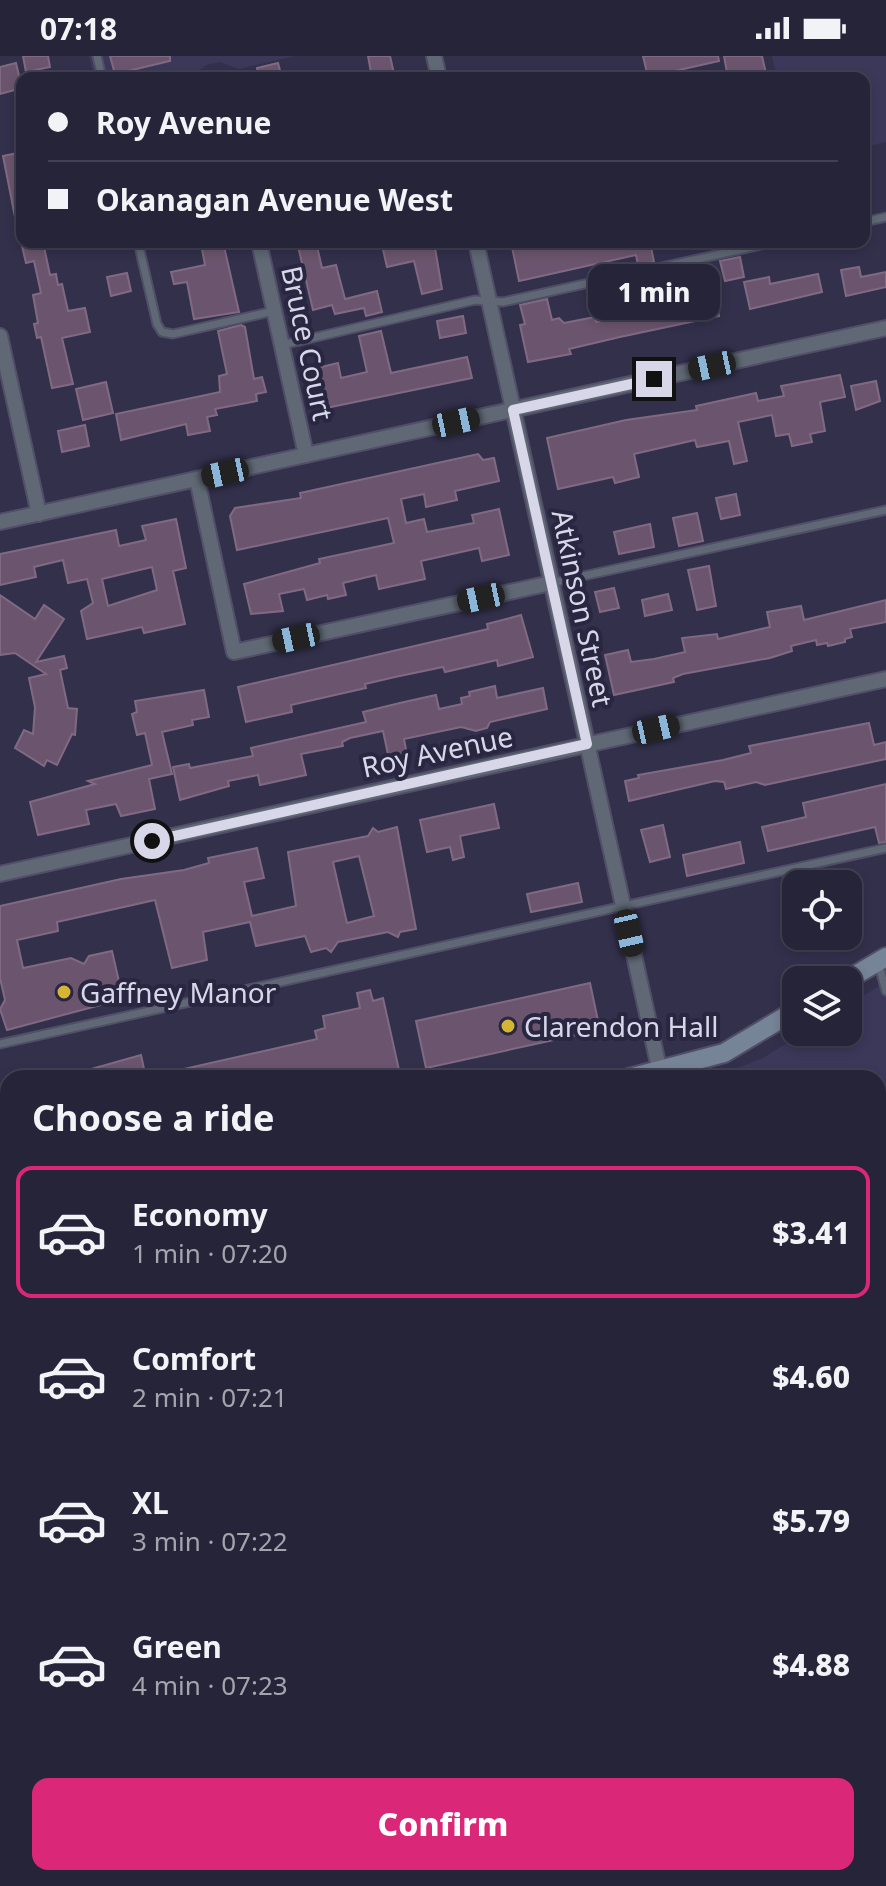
<!DOCTYPE html>
<html lang="en">
<head>
<meta charset="utf-8">
<style>
	:root { --surface:#262439; --page:#2e2c41; --text:#f1f3f6; --muted:#a4a4ae; --line:#424153; --accent:#db2777 }
	body { margin:0; font-family:"Noto Sans",sans-serif; background:var(--page); color:var(--text); height:100vh; display:flex; flex-direction:column; font-size:30px; white-space:nowrap }
	* { box-sizing:border-box; margin:0 }
	p { font-size:26px; color:var(--muted) }
	.icon { flex:none; width:44px; height:44px; fill:none; stroke:currentColor; stroke-width:2; stroke-linecap:round; stroke-linejoin:round }
	.map { position:relative; flex:1; overflow:hidden }
	.side { position:absolute; left:0px; top:1014px; width:886px; height:816px; display:flex; flex-direction:column; background:var(--surface); border-radius:24px 24px 0 0; box-shadow:0 4px 12px #0003,0 0 0 2px var(--line) }
	.side>* { flex:none }
	.guide { position:absolute; left:16px; top:16px; width:854px; height:176px; border-radius:16px; box-shadow:0 4px 12px #0003,0 0 0 2px var(--line); display:grid; align-content:center; height:176px; padding:0 32px; background:var(--surface) }
	.controls { position:absolute; left:782px; top:814px; display:grid; gap:16px }
	.controls a { display:grid; place-items:center; width:80px; height:80px; border-radius:16px; background:var(--surface); box-shadow:0 4px 12px #0003,0 0 0 2px var(--line); font-size:40px }
	.end { position:absolute; width:36px; height:36px; margin:-18px; border:10px solid #d8d7e9; background:#111; box-shadow:0 0 0 4px #111 }
	.from { border-radius:50% }
	.bubble { position:absolute; height:56px; border-radius:16px; background:var(--surface); box-shadow:0 4px 12px #0003,0 0 0 2px var(--line); font-size:26px; font-weight:800; line-height:56px; text-align:center }
	.car { position:absolute; width:24px; height:48px; margin:-24px -12px; border-radius:10px; box-shadow:0 0 6px 2px #0007; background:linear-gradient(#222 24%,#8ab4d8 0 40%,#222 0 76%,#8ab4d8 0 86%,#222 0) }
	.guide b { display:flex; align-items:center; gap:28px; height:76px; font-size:30px }
	.guide b+b { border-top:2px solid var(--line) }
	.guide i { width:20px; height:20px; background:var(--text) }
	ul { padding:0; list-style:none }
	li { display:flex; align-items:center; gap:24px; height:132px; margin:0 16px 12px; padding:0 16px; border:4px solid transparent; border-radius:16px }
	li div { flex:1 }
	li b { display:block; font-size:30px }
	li em { font-style:normal; font-weight:800 }
	li.current { border-color:var(--accent) }
	li>.icon { width:72px; height:72px; stroke-width:1.5 }
	h2 { padding:0 32px; font-size:36px; line-height:96px }
	.primary-button { display:flex; gap:16px; margin-top:auto; padding:16px 32px }
	.primary-button a { flex:1; height:92px; border-radius:16px; background:var(--accent); color:#fff; font-size:32px; font-weight:800; line-height:92px; text-align:center }
	.status { display:flex; justify-content:space-between; align-items:center; height:56px; padding:0 40px; background:var(--surface); direction:ltr }
	.status svg { height:22px; fill:currentColor }
	.map>svg:first-child { display:block }
	.built { fill:#3c385a }
	.green { fill:#764559 }
	.building { fill:#6b556e; stroke:#806983; stroke-width:2; fill-rule:evenodd }
	.lines { fill:none; stroke-linecap:round; stroke-linejoin:round }
	.lane-casing { stroke:#514e68; stroke-width:11 }
	.street-casing { stroke:#514e68; stroke-width:18 }
	.secondary-casing { stroke:#514e68; stroke-width:22 }
	.lane { stroke:#5f6874; stroke-width:7 }
	.street { stroke:#5f6874; stroke-width:14 }
	.secondary { stroke:#768497; stroke-width:18 }
	.route { stroke:#d8d7e9; stroke-width:10 }
	.poi-dot { fill:#d6b534; stroke:#292641; stroke-width:3 }
	.labels { text-anchor:middle; dominant-baseline:central; stroke-width:8; stroke-linejoin:round; paint-order:stroke }
	.street-label { font-size:28px; fill:#d8d7e9; stroke:#292641 }
	.poi-label { font-size:28px; fill:#d8d7e9; stroke:#292641; text-anchor:start }
</style>
</head>
<body>
<div class="status"><b>07:18</b><svg viewBox="0 0 49 12"><path d="M0 12V9h3v3zM5 12V6h3v6zM10 12V3h3v9zM15 12V0h3v12zM26 1h20v11H26zM47 4h2v5h-2z"/></svg></div>
<div class="map">
<svg width="886" height="1830" viewBox="0 0 886 1830">
	<rect width="100%" height="100%" fill="#33304c"/>
	<g class="built">
		<polygon points="89,0 295,0 239,13 220,6 209,8 193,18 174,22 94,22"/>
		<polygon points="772,0 886,0 886,86 864,91 864,22 777,22"/>
		<polygon points="886,926 886,1632 878,1634 878,1022 710,1022 761,1003 805,976 848,976 848,949"/>
	</g>
	<polygon class="green" points="8,1193 8,1822 50,1822 0,1830 0,1198"/>
	<g class="building">
		<polygon points="23,0 48,0 50,11 26,16"/>
		<polygon points="110,0 170,0 170,5 115,18"/>
		<polygon points="368,0 390,0 395,22 372,22"/>
		<polygon points="643,0 718,0 719,5 648,21"/>
		<polygon points="724,0 762,0 767,22 728,22"/>
		<polygon points="16,7 22,32 0,38 0,11"/>
		<polygon points="278,7 282,22 259,22 257,12"/>
		<polygon points="22,96 22,165 16,166 3,100"/>
		<polygon points="21,186 43,186 50,219 56,218 58,229 62,228 68,255 85,252 90,276 62,282 73,328 52,332 41,281 37,282 34,268 38,267 33,239 41,237 34,205 26,207"/>
		<polygon points="223,186 239,256 194,263 187,226 174,228 171,216 205,209 201,188"/>
		<polygon points="297,186 316,186 322,212 336,209 345,243 377,235 382,256 366,260 364,252 335,258 332,249 313,254"/>
		<polygon points="396,186 434,186 442,233 422,238 414,205 387,211 382,189"/>
		<polygon points="511,186 650,186 654,206 638,209 636,199 519,225"/>
		<polygon points="740,201 744,221 725,225 720,205"/>
		<polygon points="859,211 861,221 886,216 886,231 846,240 841,214"/>
		<polygon points="127,217 131,235 111,240 107,221"/>
		<polygon points="818,218 822,236 750,253 744,226 769,221 770,228"/>
		<polygon points="657,219 667,249 715,239 719,260 620,281 569,293 571,298 528,306 520,269 525,268 520,249 547,243 552,264 559,262 564,267 595,261 596,266 624,260 645,255 638,225"/>
		<polygon points="463,260 466,277 440,282 437,265"/>
		<polygon points="241,269 245,271 254,323 262,321 266,336 256,338 257,345 215,353 217,359 207,361 210,375 188,379 186,368 121,384 116,358 220,336 219,320 227,318 218,275"/>
		<polygon points="381,275 391,317 467,301 472,322 326,352 317,312 338,307 341,322 367,316 359,280"/>
		<polygon points="840,319 845,341 820,346 825,375 810,378 812,386 792,390 789,378 776,380 772,359 738,366 747,405 734,408 729,385 697,391 695,384 634,398 639,421 615,427 613,421 558,433 547,382 626,364 697,354 696,350 756,337 758,345 784,340 781,330"/>
		<polygon points="876,325 880,345 856,354 851,330"/>
		<polygon points="106,326 113,357 83,364 76,333"/>
		<polygon points="85,369 89,390 62,396 58,375"/>
		<polygon points="478,398 483,404 494,402 499,425 455,435 457,444 426,451 424,438 401,443 406,467 424,463 427,476 474,467 472,459 499,453 509,499 482,505 479,492 421,505 425,523 379,533 376,519 343,527 346,539 328,543 327,539 307,544 304,533 279,538 283,555 251,558 244,528 320,507 319,503 394,487 388,462 237,494 230,460 235,452 301,442 300,437"/>
		<polygon points="736,438 740,459 721,463 716,442"/>
		<polygon points="697,457 703,485 679,490 673,462"/>
		<path d="M176 463 186 512 173 515 185 568 144 577 142 571 87 583 81 555 93 547 87 523 68 527 63 504 34 511 36 521 0 529V498L116 474 119 490 146 484 142 470ZM152 511 157 534 108 550 102 523Z"/>
		<polygon points="650,468 654,491 619,498 614,476"/>
		<polygon points="709,510 716,550 697,554 688,514"/>
		<polygon points="614,532 619,552 600,556 595,536"/>
		<polygon points="668,538 672,554 645,560 642,544"/>
		<polygon points="0,539 35,563 44,549 64,563 36,606 64,600 67,612 60,614 68,652 77,653 75,679 72,678 57,709 47,704 44,710 15,692 24,674 33,678 35,651 29,622 46,618 15,597 0,599"/>
		<polygon points="886,544 886,566 850,573 852,581 845,583 845,586 828,590 827,587 817,589 816,584 791,590 792,595 770,602 683,618 673,622 674,626 614,639 605,599 628,594 631,606 654,603 685,596 682,582 717,578 718,583 770,571 767,556 801,550 804,564"/>
		<polygon points="521,559 533,601 498,610 497,604 445,616 443,611 395,621 365,628 366,632 291,649 292,656 246,666 238,631 488,573 487,568"/>
		<polygon points="495,630 497,642 543,632 547,653 490,666 487,672 476,675 461,671 404,683 407,699 389,703 383,675 350,682 342,686 343,690 301,698 306,719 260,729 258,719 228,725 229,730 180,744 173,711 189,708 190,712 253,700 251,692 366,666 363,656 404,646 436,639 439,653 462,648 461,642 470,640 469,636"/>
		<polygon points="204,634 209,661 192,664 193,669 162,676 172,718 149,723 155,753 121,760 116,748 86,754 89,768 38,779 30,746 95,728 88,725 152,709 145,677 137,679 132,658 137,656 135,645"/>
		<polygon points="869,667 874,689 886,686 886,703 765,729 756,726 726,733 724,726 715,725 629,745 625,725 639,722 638,719 723,704 751,697 749,690"/>
		<polygon points="886,728 886,786 879,787 875,771 768,795 762,771 806,761 803,747"/>
		<polygon points="494,748 499,772 460,780 464,801 453,804 450,791 427,796 420,764"/>
		<polygon points="663,769 670,801 650,806 641,774"/>
		<path d="M397 771 416 873 400 876 398 881 388 876 338 886 331 896 326 892 311 896 305 880 256 890 250 866 203 876 207 904 172 912 155 844 57 866 58 875 17 884 23 912 71 902 84 908 89 900 112 895 123 943 7 974 0 953 5 944 0 922V850L121 823 184 814 209 807 208 802 257 792 264 822 244 826 252 860 296 850 288 796 368 780 373 772 378 776ZM359 800 374 860 347 867 333 806Z"/>
		<polygon points="740,786 744,807 687,820 683,799"/>
		<polygon points="578,827 582,846 531,856 527,838"/>
		<polygon points="590,927 600,974 426,1012 416,965"/>
		<polygon points="370,934 373,945 383,942 399,1014 387,1017 388,1022 326,1022 325,1018 306,1022 166,1022 166,1017 317,983 315,975 325,972 323,960 360,952 357,937"/>
		<polygon points="141,999 146,1022 77,1022 77,1017"/>
	</g>
	<g class="lines">
		<defs>
			<g id="lane">
				<polyline points="97,0 102,22"/>
				<polyline points="864,166 886,161"/>
				<polyline points="138,186 157,268 162,276 173,278 274,255"/>
				<polyline points="282,289 475,244 503,246 775,186"/>
				<polyline points="551,527 886,454"/>
				<polyline points="878,906 886,935"/>
				<polyline points="0,988 886,792"/>
				<polyline points="878,1136 886,1131"/>
				<polyline points="878,1497 886,1496"/>
				<polyline points="878,1757 886,1755"/>
				<polyline points="540,1830 576,1822"/>
			</g>
			<g id="street">
				<polyline points="434,0 439,22"/>
				<polyline points="259,186 306,399"/>
				<polyline points="476,186 661,1021"/>
				<polyline points="0,280 39,458"/>
				<polyline points="197,423 234,596 551,527"/>
				<polyline points="0,466 886,272"/>
				<polyline points="0,818 886,623"/>
				<polyline points="0,1098 8,1127"/>
				<polyline points="878,1656 886,1654"/>
				<polyline points="160,1822 162,1830"/>
				<polyline points="99,1830 135,1822"/>
			</g>
			<g id="secondary">
				<polyline points="847,924 886,901"/>
				<polyline points="629,1022 724,997 796,954"/>
				<polyline points="0,1171 8,1167"/>
			</g>
		</defs>
		<use href="#lane" class="lane-casing"/>
		<use href="#street" class="street-casing"/>
		<use href="#secondary" class="secondary-casing"/>
		<use href="#lane" class="lane"/>
		<use href="#street" class="street"/>
		<use href="#secondary" class="secondary"/>
	</g>
	<g class="lines">
		<polyline class="route" points="152,785 587,688 513,354 654,323"/>
	</g>
	<g class="poi-dot">
		<circle cx="64" cy="936" r="8"/>
		<circle cx="508" cy="970" r="8"/>
	</g>
	<g class="labels">
		<g class="street-label">
			<text transform="translate(308 287) rotate(78)">Bruce Court</text>
			<text transform="translate(583 552) rotate(78)">Atkinson Street</text>
			<text transform="translate(437 695) rotate(-12)">Roy Avenue</text>
		</g>
		<g class="poi-label">
			<text x="80" y="936">Gaffney Manor</text>
			<text x="524" y="970">Clarendon Hall</text>
		</g>
	</g>
</svg>
<div class="controls">
<a><svg class="icon" aria-label="locate" viewBox="0 0 24 24"><circle cx="12" cy="12" r="6"/><path d="M12 2v4M12 18v4M2 12h4M18 12h4"/></svg></a>
<a><svg class="icon" aria-label="layers" viewBox="0 0 24 24"><path d="M12 4l9 5-9 5-9-5zM3 14l9 5 9-5"/></svg></a>
</div>
<i class="end from" style="left:152px;top:785px"></i>
<i class="end" style="left:654px;top:323px"></i>
<div class="bubble" style="left:588px;top:208px;width:132px">1 min</div>
<i class="car" style="left:712px;top:310px;rotate:258deg"></i>
<i class="car" style="left:456px;top:366px;rotate:78deg"></i>
<i class="car" style="left:225px;top:417px;rotate:258deg"></i>
<i class="car" style="left:481px;top:542px;rotate:258deg"></i>
<i class="car" style="left:296px;top:582px;rotate:258deg"></i>
<i class="car" style="left:656px;top:673px;rotate:77deg"></i>
<i class="car" style="left:629px;top:877px;rotate:167deg"></i>
<div class="guide">
<b><i class="from"></i>Roy Avenue</b>
<b><i></i>Okanagan Avenue West</b>
</div>
<section class="side">
<h2>Choose a ride</h2>
<ul>
<li class="current"><svg class="icon" aria-label="car" viewBox="0 0 24 24"><path d="M5 17H2v-5l4-1 3-4h7l3 4 3 1v5h-3M9 17h6M6 11h13"/><circle cx="7" cy="17" r="2"/><circle cx="17" cy="17" r="2"/></svg><div><b>Economy</b><p>1 min · 07:20</p></div><em>$3.41</em></li>
<li><svg class="icon" aria-label="car" viewBox="0 0 24 24"><path d="M5 17H2v-5l4-1 3-4h7l3 4 3 1v5h-3M9 17h6M6 11h13"/><circle cx="7" cy="17" r="2"/><circle cx="17" cy="17" r="2"/></svg><div><b>Comfort</b><p>2 min · 07:21</p></div><em>$4.60</em></li>
<li><svg class="icon" aria-label="car" viewBox="0 0 24 24"><path d="M5 17H2v-5l4-1 3-4h7l3 4 3 1v5h-3M9 17h6M6 11h13"/><circle cx="7" cy="17" r="2"/><circle cx="17" cy="17" r="2"/></svg><div><b>XL</b><p>3 min · 07:22</p></div><em>$5.79</em></li>
<li><svg class="icon" aria-label="car" viewBox="0 0 24 24"><path d="M5 17H2v-5l4-1 3-4h7l3 4 3 1v5h-3M9 17h6M6 11h13"/><circle cx="7" cy="17" r="2"/><circle cx="17" cy="17" r="2"/></svg><div><b>Green</b><p>4 min · 07:23</p></div><em>$4.88</em></li>
</ul>
<div class="primary-button"><a>Confirm</a></div>
</section>
</div>
</body>
</html>
